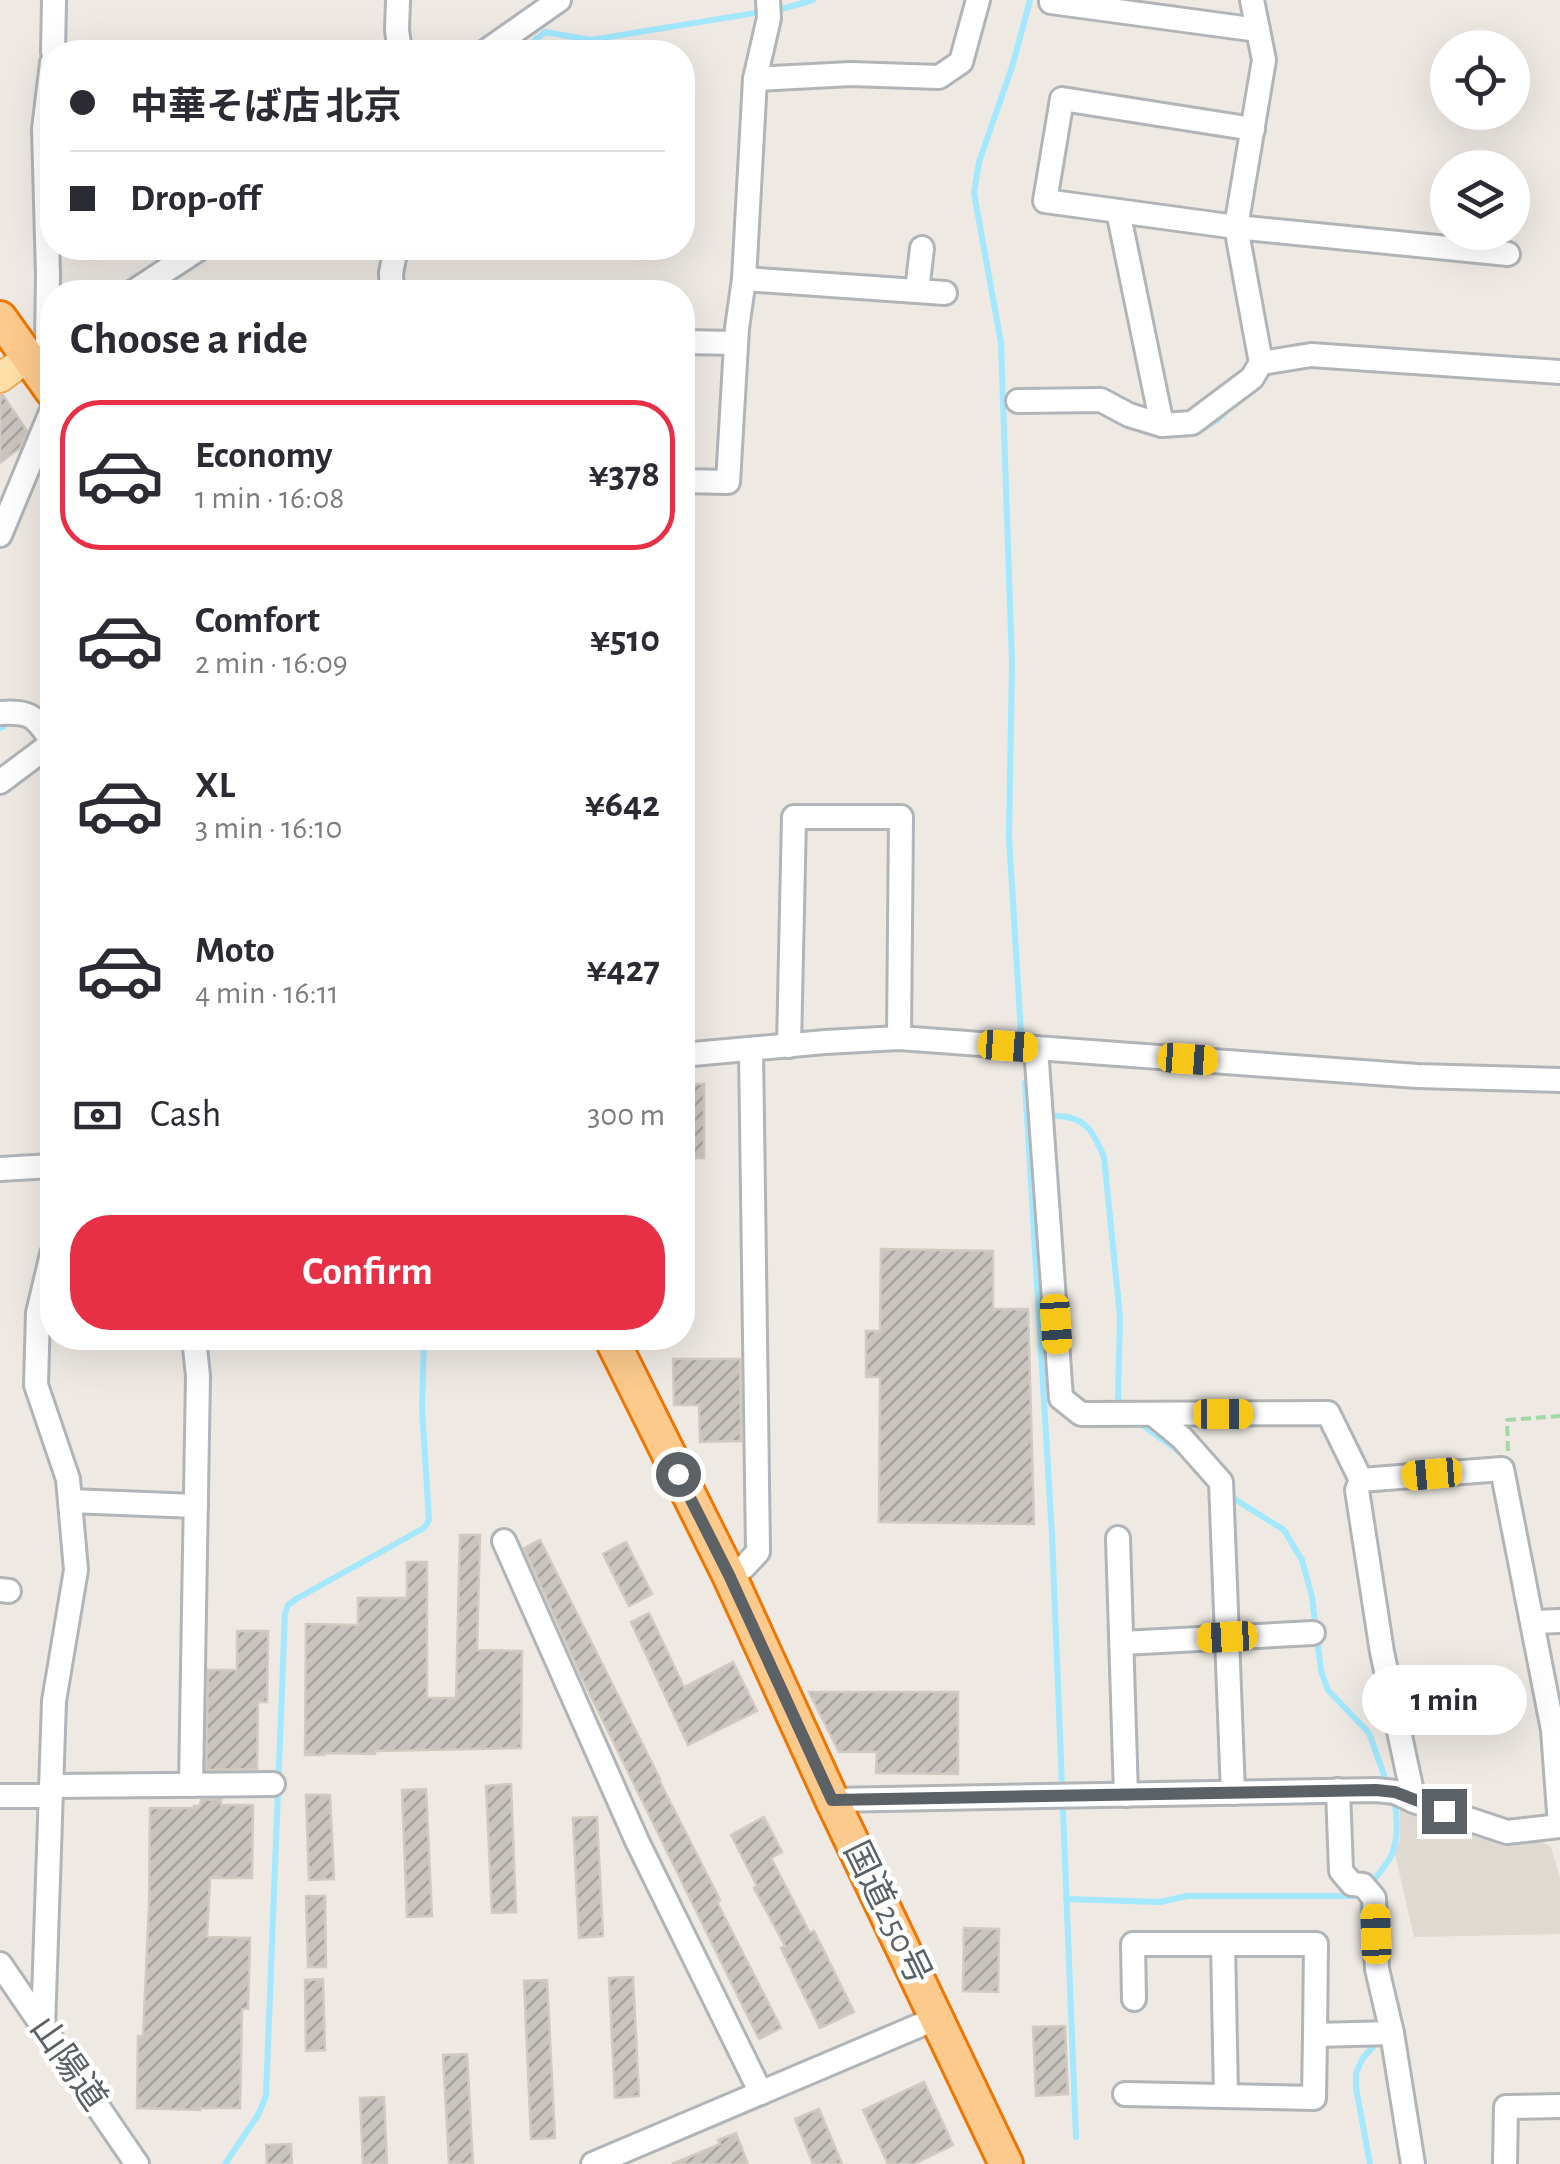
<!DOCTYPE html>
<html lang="en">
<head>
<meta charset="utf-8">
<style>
	:root { --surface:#fff; --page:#f2f2f3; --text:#2b2b33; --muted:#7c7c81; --line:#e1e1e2; --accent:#e73045 }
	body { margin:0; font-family:"Alegreya Sans","Noto Sans JP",sans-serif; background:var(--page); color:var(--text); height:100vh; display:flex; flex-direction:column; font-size:38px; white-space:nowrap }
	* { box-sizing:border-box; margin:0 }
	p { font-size:32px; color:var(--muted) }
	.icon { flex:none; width:55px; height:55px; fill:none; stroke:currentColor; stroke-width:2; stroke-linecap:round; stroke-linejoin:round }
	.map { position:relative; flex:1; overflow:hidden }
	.panel { position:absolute; left:40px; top:280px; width:655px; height:1070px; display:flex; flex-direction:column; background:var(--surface); border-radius:40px; box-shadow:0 10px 40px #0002 }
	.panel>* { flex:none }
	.hud { position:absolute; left:40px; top:40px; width:655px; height:220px; border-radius:40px; box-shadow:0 10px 40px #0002; display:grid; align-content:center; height:220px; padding:0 30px; background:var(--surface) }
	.fabs { position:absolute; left:1430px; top:30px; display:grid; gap:20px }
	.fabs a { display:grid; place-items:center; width:100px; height:100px; border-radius:50%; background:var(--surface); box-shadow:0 10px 40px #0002; font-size:50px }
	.end { position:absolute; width:45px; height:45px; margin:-22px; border:12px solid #5b6164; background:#fff; box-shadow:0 0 0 5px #fff }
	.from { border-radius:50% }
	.bubble { position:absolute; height:70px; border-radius:35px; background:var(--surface); box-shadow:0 10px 40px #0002; font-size:32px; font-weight:600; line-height:70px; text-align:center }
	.car { position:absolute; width:30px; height:60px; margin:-30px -15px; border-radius:12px; box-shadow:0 0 8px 2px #0007; background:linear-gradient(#f5c518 24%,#345 0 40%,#f5c518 0 76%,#345 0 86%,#f5c518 0) }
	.hud b { display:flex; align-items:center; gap:35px; height:95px; font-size:38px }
	.hud b+b { border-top:2px solid var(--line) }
	.hud i { width:25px; height:25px; background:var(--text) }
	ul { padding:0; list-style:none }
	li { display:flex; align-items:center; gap:30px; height:150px; margin:0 20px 15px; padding:0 10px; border:5px solid transparent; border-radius:40px }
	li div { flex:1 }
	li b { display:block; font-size:38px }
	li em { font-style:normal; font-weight:600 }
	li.current { border-color:var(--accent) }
	li>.icon { width:90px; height:90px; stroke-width:1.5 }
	h2 { padding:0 30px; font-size:45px; line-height:120px }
	.pay { display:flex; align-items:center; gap:25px; height:110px; padding:0 30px; font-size:38px }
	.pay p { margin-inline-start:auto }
	.cta { display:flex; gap:20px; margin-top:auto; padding:20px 30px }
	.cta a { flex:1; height:115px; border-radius:40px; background:var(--accent); color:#fff; font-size:40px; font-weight:600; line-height:115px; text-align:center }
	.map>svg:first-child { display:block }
	.education { fill:#ded9d1 }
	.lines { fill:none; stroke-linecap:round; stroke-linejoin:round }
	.stream { stroke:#a3e8fe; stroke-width:6 }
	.building { fill:url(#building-hatch); stroke:#d2cac1; stroke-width:2.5 }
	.minor-casing { stroke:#b1b5b8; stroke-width:28 }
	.major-casing { stroke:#f0a95a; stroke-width:32 }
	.highway-casing { stroke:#ee7703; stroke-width:38 }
	.path { stroke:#a3d7a6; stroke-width:4; stroke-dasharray:10 5; stroke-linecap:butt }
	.minor { stroke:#fff; stroke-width:22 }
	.major { stroke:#fedfa8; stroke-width:28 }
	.highway { stroke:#fcca8c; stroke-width:32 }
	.route { stroke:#5b6164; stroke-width:12 }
	.labels { text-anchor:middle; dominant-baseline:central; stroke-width:9; stroke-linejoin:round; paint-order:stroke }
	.street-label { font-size:35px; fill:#5b6164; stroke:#fff }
</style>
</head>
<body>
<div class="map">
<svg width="1560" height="2164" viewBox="0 0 1560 2164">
	<defs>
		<pattern id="building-hatch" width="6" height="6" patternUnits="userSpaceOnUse" patternTransform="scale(2.5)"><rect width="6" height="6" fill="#c9c4bf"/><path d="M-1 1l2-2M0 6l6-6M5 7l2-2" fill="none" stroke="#a6a39f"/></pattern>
	</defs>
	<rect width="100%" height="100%" fill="#eee9e3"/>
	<polygon class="education" points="1400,1804 1510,1841 1542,1842 1551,1847 1560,1878 1560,1934 1414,1937 1395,1854 1400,1839"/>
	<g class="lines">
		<g class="stream">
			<polyline points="521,52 545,32 591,40 785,8 813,0"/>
			<polyline points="1197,432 1217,420 1231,407"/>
			<polyline points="0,728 3,727"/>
			<polyline points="1021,1033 1009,837 1012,663 1001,343 974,193 979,162 1013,64 1030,0"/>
			<polyline points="1025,1083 1052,1535 1076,2137"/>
			<path d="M1053 1116C1085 1115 1093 1131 1104 1157L1120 1317 1118 1397 1120 1405 1125 1409"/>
			<polyline points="1137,1421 1184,1455"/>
			<polyline points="1225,1493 1284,1530 1302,1560 1312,1597 1321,1671 1328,1690 1369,1733 1388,1786"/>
			<path d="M1369 1886C1376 1877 1384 1868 1390 1858 1399 1842 1398 1814 1393 1797"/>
			<polyline points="1362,1897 1364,1934"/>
			<polyline points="1066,1899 1160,1902 1187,1896 1362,1896"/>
			<polyline points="225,2164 258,2115 266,2096 285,1613 288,1605 296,1599 424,1528 429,1520 422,1409 424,1338"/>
			<polyline points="1370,2164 1356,2088 1356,2073 1363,2058 1379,2040"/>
		</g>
	</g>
	<g class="building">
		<polygon points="0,395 3,395 27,431 20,448 0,463"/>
		<rect x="682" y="1084" width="22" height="74"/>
		<polygon points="881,1249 993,1251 993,1309 1028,1309 1034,1524 879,1522 880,1377 866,1377 866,1331 880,1331"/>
		<polygon points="673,1359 740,1359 741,1441 700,1442 699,1405 674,1405"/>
		<polygon points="460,1535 480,1535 477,1650 522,1651 521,1748 375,1751 375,1754 325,1753 325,1755 305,1755 306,1624 358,1625 358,1598 407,1598 407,1562 427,1562 427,1698 456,1698"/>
		<polygon points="540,1540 660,1779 659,1780 720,1900 717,1902 781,2028 759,2039 580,1674 524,1548"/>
		<polygon points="626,1542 652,1594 629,1606 603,1554"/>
		<polygon points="649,1613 684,1687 733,1662 757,1711 688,1745 631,1622"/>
		<polygon points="237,1631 268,1631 267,1702 258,1702 257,1769 206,1770 208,1670 237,1670"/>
		<polygon points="809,1692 958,1692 958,1774 876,1773 877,1752 839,1752"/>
		<polygon points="511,1784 516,1912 492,1913 486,1786"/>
		<polygon points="426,1789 432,1916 407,1917 402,1790"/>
		<polygon points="306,1795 330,1795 334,1879 309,1880"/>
		<polygon points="221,1799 221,1805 253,1805 252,1878 210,1878 207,1937 250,1938 248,2009 242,2009 240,2108 200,2108 200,2110 137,2108 138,2036 143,2036 149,1906 150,1808 194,1808 194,1806 200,1806 201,1800"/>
		<polygon points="597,1817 603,1936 579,1938 573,1818"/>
		<polygon points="764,1817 782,1852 771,1858 810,1933 814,1931 854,2012 820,2028 781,1948 785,1946 754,1888 757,1886 731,1835"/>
		<polygon points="306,1896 325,1896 326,1967 308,1967"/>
		<polygon points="964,1928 999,1929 998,1992 963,1991"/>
		<polygon points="633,1977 639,2096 615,2098 609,1978"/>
		<polygon points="323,1979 325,2050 306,2051 305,1980"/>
		<polygon points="547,1980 555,2138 531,2139 524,1981"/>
		<polygon points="1065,2026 1068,2094 1036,2096 1033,2027"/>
		<polygon points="467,2054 473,2164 449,2164 443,2055"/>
		<polygon points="924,2082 953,2145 914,2164 888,2164 863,2110"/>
		<polygon points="384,2097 387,2164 363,2164 360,2098"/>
		<polygon points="819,2109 842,2164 813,2164 795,2119"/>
		<polygon points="736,2133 748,2164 672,2164 720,2144 718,2140"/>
		<polygon points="291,2144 292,2164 267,2164 266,2145"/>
	</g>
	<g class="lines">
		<defs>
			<g id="minor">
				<polyline points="398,0 397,30 400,52"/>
				<polyline points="1252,0 1264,60 1236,227 1261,363"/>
				<polyline points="1051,2 1258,30"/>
				<polyline points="53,52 54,0"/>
				<polyline points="485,52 559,0"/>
				<polyline points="755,79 851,74 939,77 961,62 978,0"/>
				<polyline points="1253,129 1062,99 1045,201 1236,227 1508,254"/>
				<polyline points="1118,211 1162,425 1192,423 1252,378 1261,363 1311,355 1560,372"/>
				<polyline points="744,279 945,293"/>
				<polyline points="917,291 922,248"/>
				<polyline points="133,292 200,248"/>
				<polyline points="392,292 391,273 396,248"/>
				<polyline points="682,342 736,343"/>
				<polyline points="47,344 48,275 44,129 52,63"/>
				<polyline points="1018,401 1101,400 1129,415 1162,425"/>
				<polyline points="682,481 728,482 737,328 744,279 755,79 769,18 768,0"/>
				<polyline points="0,535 52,410"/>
				<path d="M0 713C30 711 36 716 52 742"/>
				<polyline points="0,782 52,743"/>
				<polyline points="789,1046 794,817 901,817 899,1038"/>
				<polyline points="1036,1048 1061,1398 1081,1414 1328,1413 1361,1480 1502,1469 1553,1730 1560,1826"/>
				<polyline points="682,1055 825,1042 899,1038 1417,1076 1560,1080"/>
				<polyline points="0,1169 52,1166"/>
				<polyline points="1153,1414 1182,1438 1221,1482 1233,1793"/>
				<polyline points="1361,1480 1357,1490 1382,1652 1414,1801"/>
				<polyline points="70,1501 196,1506"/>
				<polyline points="1118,1538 1126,1795"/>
				<polyline points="504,1541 637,1841 761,2093"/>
				<polyline points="729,1575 743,1568 758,1552 751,1050"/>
				<polyline points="0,1590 9,1591"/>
				<polyline points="1533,1622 1560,1621"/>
				<polyline points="1122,1643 1313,1633"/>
				<polyline points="191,1785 198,1376 194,1338"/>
				<polyline points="51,1786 273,1784"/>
				<polyline points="1338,1790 1341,1871 1352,1884 1363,1885 1374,1898 1377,1969 1392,2033 1413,2164"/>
				<polyline points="0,1796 51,1796"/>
				<polyline points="832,1800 1376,1790 1395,1792 1414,1801 1507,1832 1560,1826"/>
				<polyline points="1223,1944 1226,2096"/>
				<polyline points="0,1964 137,2164"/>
				<polyline points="1134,1999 1133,1944 1316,1944 1315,2035"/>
				<polyline points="43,2027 54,1701 76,1570 68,1479 36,1385 38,1313 52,1254"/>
				<polyline points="1125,2094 1314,2098 1315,2035 1392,2033"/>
				<polyline points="593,2164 937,2018"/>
				<polyline points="1505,2164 1506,2107 1560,2106"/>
			</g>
			<polyline id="major" points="0,378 28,357"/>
			<g id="highway">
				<polyline points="0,318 52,391"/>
				<polyline points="611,1338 729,1575 832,1800 1006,2164"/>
			</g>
		</defs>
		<use href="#minor" class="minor-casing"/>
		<use href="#major" class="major-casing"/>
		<use href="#highway" class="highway-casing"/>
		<polyline class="path" points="1508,1451 1507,1420 1560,1416"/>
		<use href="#minor" class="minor"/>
		<use href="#major" class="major"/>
		<use href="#highway" class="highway"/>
	</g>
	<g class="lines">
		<polyline class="route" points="678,1474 729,1575 832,1800 1376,1790 1395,1792 1444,1811"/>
	</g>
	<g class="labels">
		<g class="street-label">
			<text transform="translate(887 1913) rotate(64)">国道250号</text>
			<text transform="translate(68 2064) rotate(55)">山陽道</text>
		</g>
	</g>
</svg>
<div class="fabs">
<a><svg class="icon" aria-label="locate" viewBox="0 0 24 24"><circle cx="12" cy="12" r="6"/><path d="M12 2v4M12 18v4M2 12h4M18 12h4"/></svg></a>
<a><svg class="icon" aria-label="layers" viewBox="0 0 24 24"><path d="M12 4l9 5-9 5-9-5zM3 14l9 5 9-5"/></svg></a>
</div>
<i class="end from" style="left:678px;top:1474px"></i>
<i class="end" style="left:1444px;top:1811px"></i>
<div class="bubble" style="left:1362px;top:1665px;width:165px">1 min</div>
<i class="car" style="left:1008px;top:1046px;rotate:94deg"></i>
<i class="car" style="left:1188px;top:1059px;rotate:94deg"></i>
<i class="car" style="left:1056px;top:1324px;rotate:176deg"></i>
<i class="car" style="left:1223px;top:1414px;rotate:90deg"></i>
<i class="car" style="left:1432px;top:1474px;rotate:265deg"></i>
<i class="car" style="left:1227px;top:1637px;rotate:267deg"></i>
<i class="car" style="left:1376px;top:1934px;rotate:358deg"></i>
<div class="hud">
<b><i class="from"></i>中華そば店 北京</b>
<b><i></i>Drop-off</b>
</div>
<section class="panel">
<h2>Choose a ride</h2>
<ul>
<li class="current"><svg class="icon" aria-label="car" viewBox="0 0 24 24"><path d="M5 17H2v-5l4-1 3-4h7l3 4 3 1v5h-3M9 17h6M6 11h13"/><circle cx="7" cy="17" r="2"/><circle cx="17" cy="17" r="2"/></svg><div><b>Economy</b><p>1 min · 16:08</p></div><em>¥378</em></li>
<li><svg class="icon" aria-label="car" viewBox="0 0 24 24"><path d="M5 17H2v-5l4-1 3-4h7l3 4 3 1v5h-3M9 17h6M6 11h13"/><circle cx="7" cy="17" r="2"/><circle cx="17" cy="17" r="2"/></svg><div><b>Comfort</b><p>2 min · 16:09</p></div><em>¥510</em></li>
<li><svg class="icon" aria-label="car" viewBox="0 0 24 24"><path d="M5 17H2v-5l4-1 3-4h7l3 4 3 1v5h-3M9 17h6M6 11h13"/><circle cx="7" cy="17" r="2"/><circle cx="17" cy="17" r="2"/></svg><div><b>XL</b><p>3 min · 16:10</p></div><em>¥642</em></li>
<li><svg class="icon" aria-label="car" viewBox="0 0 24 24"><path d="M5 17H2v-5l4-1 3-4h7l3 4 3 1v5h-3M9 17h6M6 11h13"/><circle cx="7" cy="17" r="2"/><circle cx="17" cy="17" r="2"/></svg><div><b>Moto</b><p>4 min · 16:11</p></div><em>¥427</em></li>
</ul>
<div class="pay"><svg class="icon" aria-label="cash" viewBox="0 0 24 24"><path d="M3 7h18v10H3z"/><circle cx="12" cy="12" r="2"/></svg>Cash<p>300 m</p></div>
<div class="cta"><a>Confirm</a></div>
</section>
</div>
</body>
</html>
